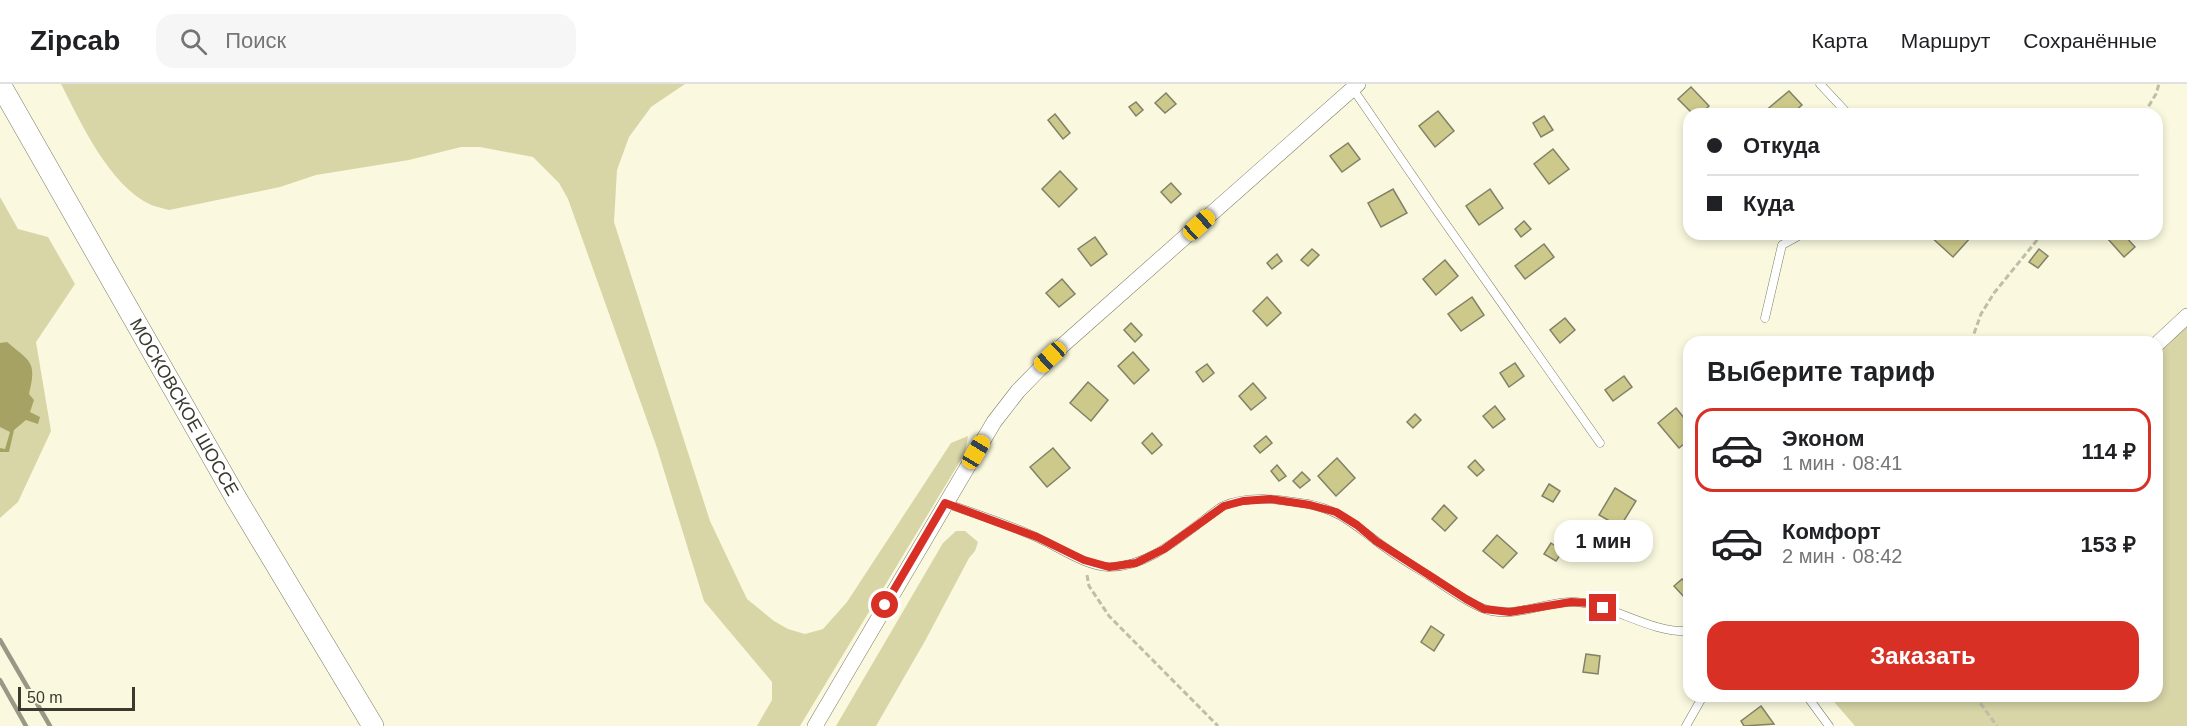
<!DOCTYPE html>
<html lang="ru">
<head>
<meta charset="utf-8">
<style>
	:root { --surface:#fff; --page:#f6f6f6; --text:#202124; --muted:#757577; --line:#e0e0e0; --accent:#d93025 }
	body { margin:0; font-family:Arial,sans-serif; background:var(--page); color:var(--text); height:100vh; display:flex; flex-direction:column; font-size:22px; white-space:nowrap }
	* { box-sizing:border-box; margin:0 }
	p { font-size:20px; color:var(--muted) }
	.icon { flex:none; width:33px; height:33px; fill:none; stroke:currentColor; stroke-width:2; stroke-linecap:round; stroke-linejoin:round }
	.map { position:relative; flex:1; overflow:hidden }
	.sheet { position:absolute; left:1683px; top:252px; width:480px; height:366px; display:flex; flex-direction:column; background:var(--surface); border-radius:18px; box-shadow:0 3px 9px #0003 }
	.sheet>* { flex:none }
	.guide { position:absolute; left:1683px; top:24px; width:480px; height:132px; border-radius:18px; box-shadow:0 3px 9px #0003; display:grid; align-content:center; height:132px; padding:0 24px; background:var(--surface) }
	.scale { position:absolute; left:18px; bottom:15px; width:117px; box-sizing:border-box; padding-left:6px; border:3px solid #3a3a2f; border-top:0; font-size:16px; line-height:21px; white-space:nowrap; color:#3a3a2f; -webkit-text-stroke:4px #faf9df; paint-order:stroke }
	.end { position:absolute; width:27px; height:27px; margin:-14px; border:8px solid #d93025; background:#fff; box-shadow:0 0 0 3px #fff }
	.from { border-radius:50% }
	.bubble { position:absolute; height:42px; border-radius:18px; background:var(--surface); box-shadow:0 3px 9px #0003; font-size:20px; font-weight:700; line-height:42px; text-align:center }
	.car { position:absolute; width:18px; height:36px; margin:-18px -9px; border-radius:8px; box-shadow:0 0 4px 2px #0007; background:linear-gradient(#f5c518 24%,#345 0 40%,#f5c518 0 76%,#345 0 86%,#f5c518 0) }
	.guide b { display:flex; align-items:center; gap:21px; height:57px; font-size:22px }
	.guide b+b { border-top:2px solid var(--line) }
	.guide i { width:15px; height:15px; background:var(--text) }
	ul { padding:0; list-style:none }
	li { display:flex; align-items:center; gap:18px; height:84px; margin:0 12px 9px; padding:0 12px; border:3px solid transparent; border-radius:18px }
	li div { flex:1 }
	li b { display:block; font-size:22px }
	li em { font-style:normal; font-weight:700 }
	li.on { border-color:var(--accent) }
	li>.icon { width:54px; height:54px; stroke-width:1.5 }
	h2 { padding:0 24px; font-size:27px; line-height:72px }
	.cta { display:flex; gap:12px; margin-top:auto; padding:12px 24px }
	.cta a { flex:1; height:69px; border-radius:18px; background:var(--accent); color:#fff; font-size:24px; font-weight:700; line-height:69px; text-align:center }
	header { display:flex; align-items:center; gap:36px; box-sizing:border-box; height:84px; padding:0 30px; background:var(--surface); border-bottom:2px solid var(--line) }
	header strong { font-size:28px }
	nav { display:flex; gap:33px; margin-inline-start:auto; font-size:21px }
	.search { width:420px; height:54px; background:var(--page); display:flex; align-items:center; gap:15px; box-sizing:border-box; padding:0 21px; border-radius:18px; color:var(--muted); font-size:22px }
	.map>svg:first-child { display:block }
	.green { fill:#d8d6a7 }
	.water { fill:#a5a264 }
	.building { fill:#ccc98a; stroke:#828169; stroke-width:1.5 }
	.lines { fill:none; stroke-linecap:round; stroke-linejoin:round }
	.service-casing { stroke:#7b7a63; stroke-width:9 }
	.minor-casing { stroke:#7b7a63; stroke-width:16 }
	.secondary-casing { stroke:#7b7a63; stroke-width:22 }
	.path { stroke:#bfbea9; stroke-width:3; stroke-dasharray:6 3; stroke-linecap:butt }
	.service { stroke:#fff; stroke-width:8 }
	.minor { stroke:#fff; stroke-width:15 }
	.secondary { stroke:#fff; stroke-width:21 }
	.rail { stroke:#999886; stroke-width:4.5 }
	.route { stroke:#d93025; stroke-width:8 }
	.labels { text-anchor:middle; dominant-baseline:central; stroke-width:5; stroke-linejoin:round; paint-order:stroke }
	.street-label { font-size:18px; fill:#3a3a2f; stroke:#faf9df }
</style>
</head>
<body>
<header>
<strong>Zipcab</strong>
<div class="search"><svg class="icon" aria-label="search" viewBox="0 0 24 24"><circle cx="10" cy="10" r="6"/><path d="M15 15l6 6"/></svg>Поиск</div>
<nav><a>Карта</a><a>Маршрут</a><a>Сохранённые</a></nav>
</header>
<div class="map">
<svg width="2187" height="642" viewBox="0 0 2187 642">
	<rect width="100%" height="100%" fill="#faf9df"/>
	<g class="green">
		<path d="M61 0H685L651 23 629 53 617 86 614 138 710 437 747 515 774 537 788 545 805 550 823 545 847 518 951 359 968 352 965 369 800 642H757L772 616V598L704 517 657 364 568 115 559 99 533 73 480 63H461L409 76 316 91 280 103 169 126C163 124 156 123 151 121 109 101 81 39 61 0Z"/>
		<polygon points="0,113 18,145 48,153 75,200 36,258 51,347 18,418 0,434"/>
		<polygon points="2187,240 2187,642 1855,642 1829,612 2157,612 2157,264"/>
		<polygon points="956,447 965,447 978,458 975,467 969,474 925,557 876,642 836,642 943,459"/>
	</g>
	<path class="water" d="M7 258C31 278 37 278 29 310L34 316 30 328 40 333 38 340 26 336 14 346 9 368H0V364L5 365 10 348 0 343V259Z"/>
	<g class="building">
		<polygon points="1691,3 1709,22 1701,30 1693,30 1678,15"/>
		<polygon points="1789,7 1802,21 1792,30 1766,30 1764,28"/>
		<polygon points="1166,9 1176,20 1165,29 1155,19"/>
		<polygon points="1136,18 1143,26 1136,32 1129,23"/>
		<polygon points="1438,27 1454,47 1435,63 1419,42"/>
		<polygon points="1055,30 1070,49 1063,55 1048,36"/>
		<polygon points="1544,32 1553,46 1541,53 1533,39"/>
		<polygon points="1348,59 1360,75 1342,88 1330,72"/>
		<polygon points="1553,65 1569,85 1549,100 1534,80"/>
		<polygon points="1060,87 1077,105 1059,123 1042,105"/>
		<polygon points="1171,99 1181,110 1171,119 1161,108"/>
		<polygon points="1393,105 1407,129 1381,143 1368,119"/>
		<polygon points="1490,105 1503,124 1479,141 1466,122"/>
		<polygon points="1524,137 1531,145 1521,153 1515,145"/>
		<polygon points="1932,150 1968,150 1971,153 1953,173 1930,152"/>
		<polygon points="2114,150 2123,150 2135,163 2124,173 2108,155"/>
		<polygon points="1095,153 1107,170 1091,182 1078,165"/>
		<polygon points="1544,160 1554,173 1525,195 1515,182"/>
		<polygon points="1312,165 1319,171 1308,182 1301,176"/>
		<polygon points="2039,165 2048,172 2038,184 2029,178"/>
		<polygon points="1277,170 1282,177 1272,185 1267,179"/>
		<polygon points="1445,176 1458,192 1436,211 1423,195"/>
		<polygon points="1062,195 1075,210 1059,223 1046,209"/>
		<polygon points="1267,213 1281,229 1267,242 1253,227"/>
		<polygon points="1472,213 1484,231 1461,247 1448,230"/>
		<polygon points="1565,234 1575,246 1560,259 1550,246"/>
		<polygon points="1131,239 1142,251 1135,258 1124,246"/>
		<polygon points="1133,268 1149,286 1134,300 1118,282"/>
		<polygon points="1515,279 1524,292 1509,303 1500,289"/>
		<polygon points="1207,280 1214,289 1203,298 1196,288"/>
		<polygon points="1624,292 1632,303 1613,317 1605,306"/>
		<polygon points="1088,298 1108,316 1091,337 1070,319"/>
		<polygon points="1253,299 1266,314 1251,326 1239,312"/>
		<polygon points="1495,322 1505,335 1493,344 1483,332"/>
		<polygon points="1676,324 1689,340 1689,356 1679,364 1658,339"/>
		<polygon points="1415,330 1421,336 1413,344 1407,338"/>
		<polygon points="1152,349 1162,361 1152,370 1142,359"/>
		<polygon points="1266,352 1272,359 1260,369 1254,362"/>
		<polygon points="1053,364 1070,384 1047,403 1030,383"/>
		<polygon points="1337,374 1355,394 1336,412 1318,392"/>
		<polygon points="1475,376 1484,386 1477,392 1468,383"/>
		<polygon points="1277,381 1286,392 1279,397 1271,387"/>
		<polygon points="1302,388 1310,396 1300,404 1293,397"/>
		<polygon points="1549,400 1560,407 1553,418 1542,412"/>
		<polygon points="1615,404 1636,417 1620,443 1599,431"/>
		<polygon points="1444,421 1457,434 1445,447 1432,435"/>
		<polygon points="1497,451 1517,469 1503,484 1483,467"/>
		<polygon points="1551,459 1563,467 1556,477 1544,470"/>
		<polygon points="1682,495 1689,503 1689,510 1685,514 1674,502"/>
		<polygon points="1431,542 1444,551 1434,567 1421,558"/>
		<polygon points="1586,570 1600,572 1598,590 1583,588"/>
		<polygon points="1761,622 1774,640 1744,642 1741,637"/>
	</g>
	<g class="lines">
		<defs>
			<g id="service">
				<polyline points="1820,0 1848,30"/>
				<polyline points="1353,5 1436,126 1600,359"/>
				<polyline points="1765,234 1782,161 1802,150"/>
				<path d="M945 419C976 430 1008 440 1038 454 1060 464 1085 482 1109 483 1146 483 1177 456 1205 435 1211 431 1217 425 1223 422 1249 410 1282 416 1308 420 1338 426 1352 439 1375 456 1391 469 1410 480 1428 491 1445 502 1463 516 1482 524 1513 537 1545 516 1576 518 1615 521 1649 549 1689 547"/>
				<polyline points="1807,612 1829,642"/>
				<polyline points="1686,642 1703,612"/>
			</g>
			<g id="minor">
				<polyline points="2157,260 2187,232"/>
				<polyline points="815,642 994,338 1018,307 1063,261 1358,0"/>
			</g>
			<g id="secondary">
				<path id="s1" d="M0 0 236 414 373 642"/>
			</g>
		</defs>
		<use href="#service" class="service-casing"/>
		<use href="#minor" class="minor-casing"/>
		<use href="#secondary" class="secondary-casing"/>
		<g class="path">
			<polyline points="2144,30 2156,10 2159,0"/>
			<polyline points="1971,258 1981,230 1994,209 2042,150"/>
			<polyline points="1087,491 1089,502 1109,532 1218,642"/>
			<polyline points="1975,612 1997,642"/>
		</g>
		<use href="#service" class="service"/>
		<use href="#minor" class="minor"/>
		<use href="#secondary" class="secondary"/>
		<g class="rail">
			<polyline points="0,556 50,642"/>
			<polyline points="0,596 26,642"/>
		</g>
	</g>
	<g class="lines">
		<polyline class="route" points="885,521 945,419 1037,453 1084,476 1109,483 1136,479 1164,465 1224,422 1243,417 1270,415 1310,421 1336,428 1357,441 1376,457 1466,515 1484,525 1510,528 1571,518 1590,519 1603,524"/>
	</g>
	<g class="labels">
		<g class="street-label">
			<text stroke="none"><textPath href="#s1" startOffset="372">МОСКОВСКОЕ ШОССЕ</textPath></text>
		</g>
	</g>
</svg>
<div class="scale">50 m</div>
<i class="end from" style="left:885px;top:521px"></i>
<i class="end" style="left:1603px;top:524px"></i>
<div class="bubble" style="left:1554px;top:436px;width:99px">1 мин</div>
<i class="car" style="left:1199px;top:141px;rotate:48deg"></i>
<i class="car" style="left:1050px;top:273px;rotate:227deg"></i>
<i class="car" style="left:976px;top:368px;rotate:31deg"></i>
<div class="guide">
<b><i class="from"></i>Откуда</b>
<b><i></i>Куда</b>
</div>
<section class="sheet">
<h2>Выберите тариф</h2>
<ul>
<li class="on"><svg class="icon" aria-label="car" viewBox="0 0 24 24"><path d="M5 17H2v-5l4-1 3-4h7l3 4 3 1v5h-3M9 17h6M6 11h13"/><circle cx="7" cy="17" r="2"/><circle cx="17" cy="17" r="2"/></svg><div><b>Эконом</b><p>1 мин · 08:41</p></div><em>114 ₽</em></li>
<li><svg class="icon" aria-label="car" viewBox="0 0 24 24"><path d="M5 17H2v-5l4-1 3-4h7l3 4 3 1v5h-3M9 17h6M6 11h13"/><circle cx="7" cy="17" r="2"/><circle cx="17" cy="17" r="2"/></svg><div><b>Комфорт</b><p>2 мин · 08:42</p></div><em>153 ₽</em></li>
</ul>
<div class="cta"><a>Заказать</a></div>
</section>
</div>
</body>
</html>
